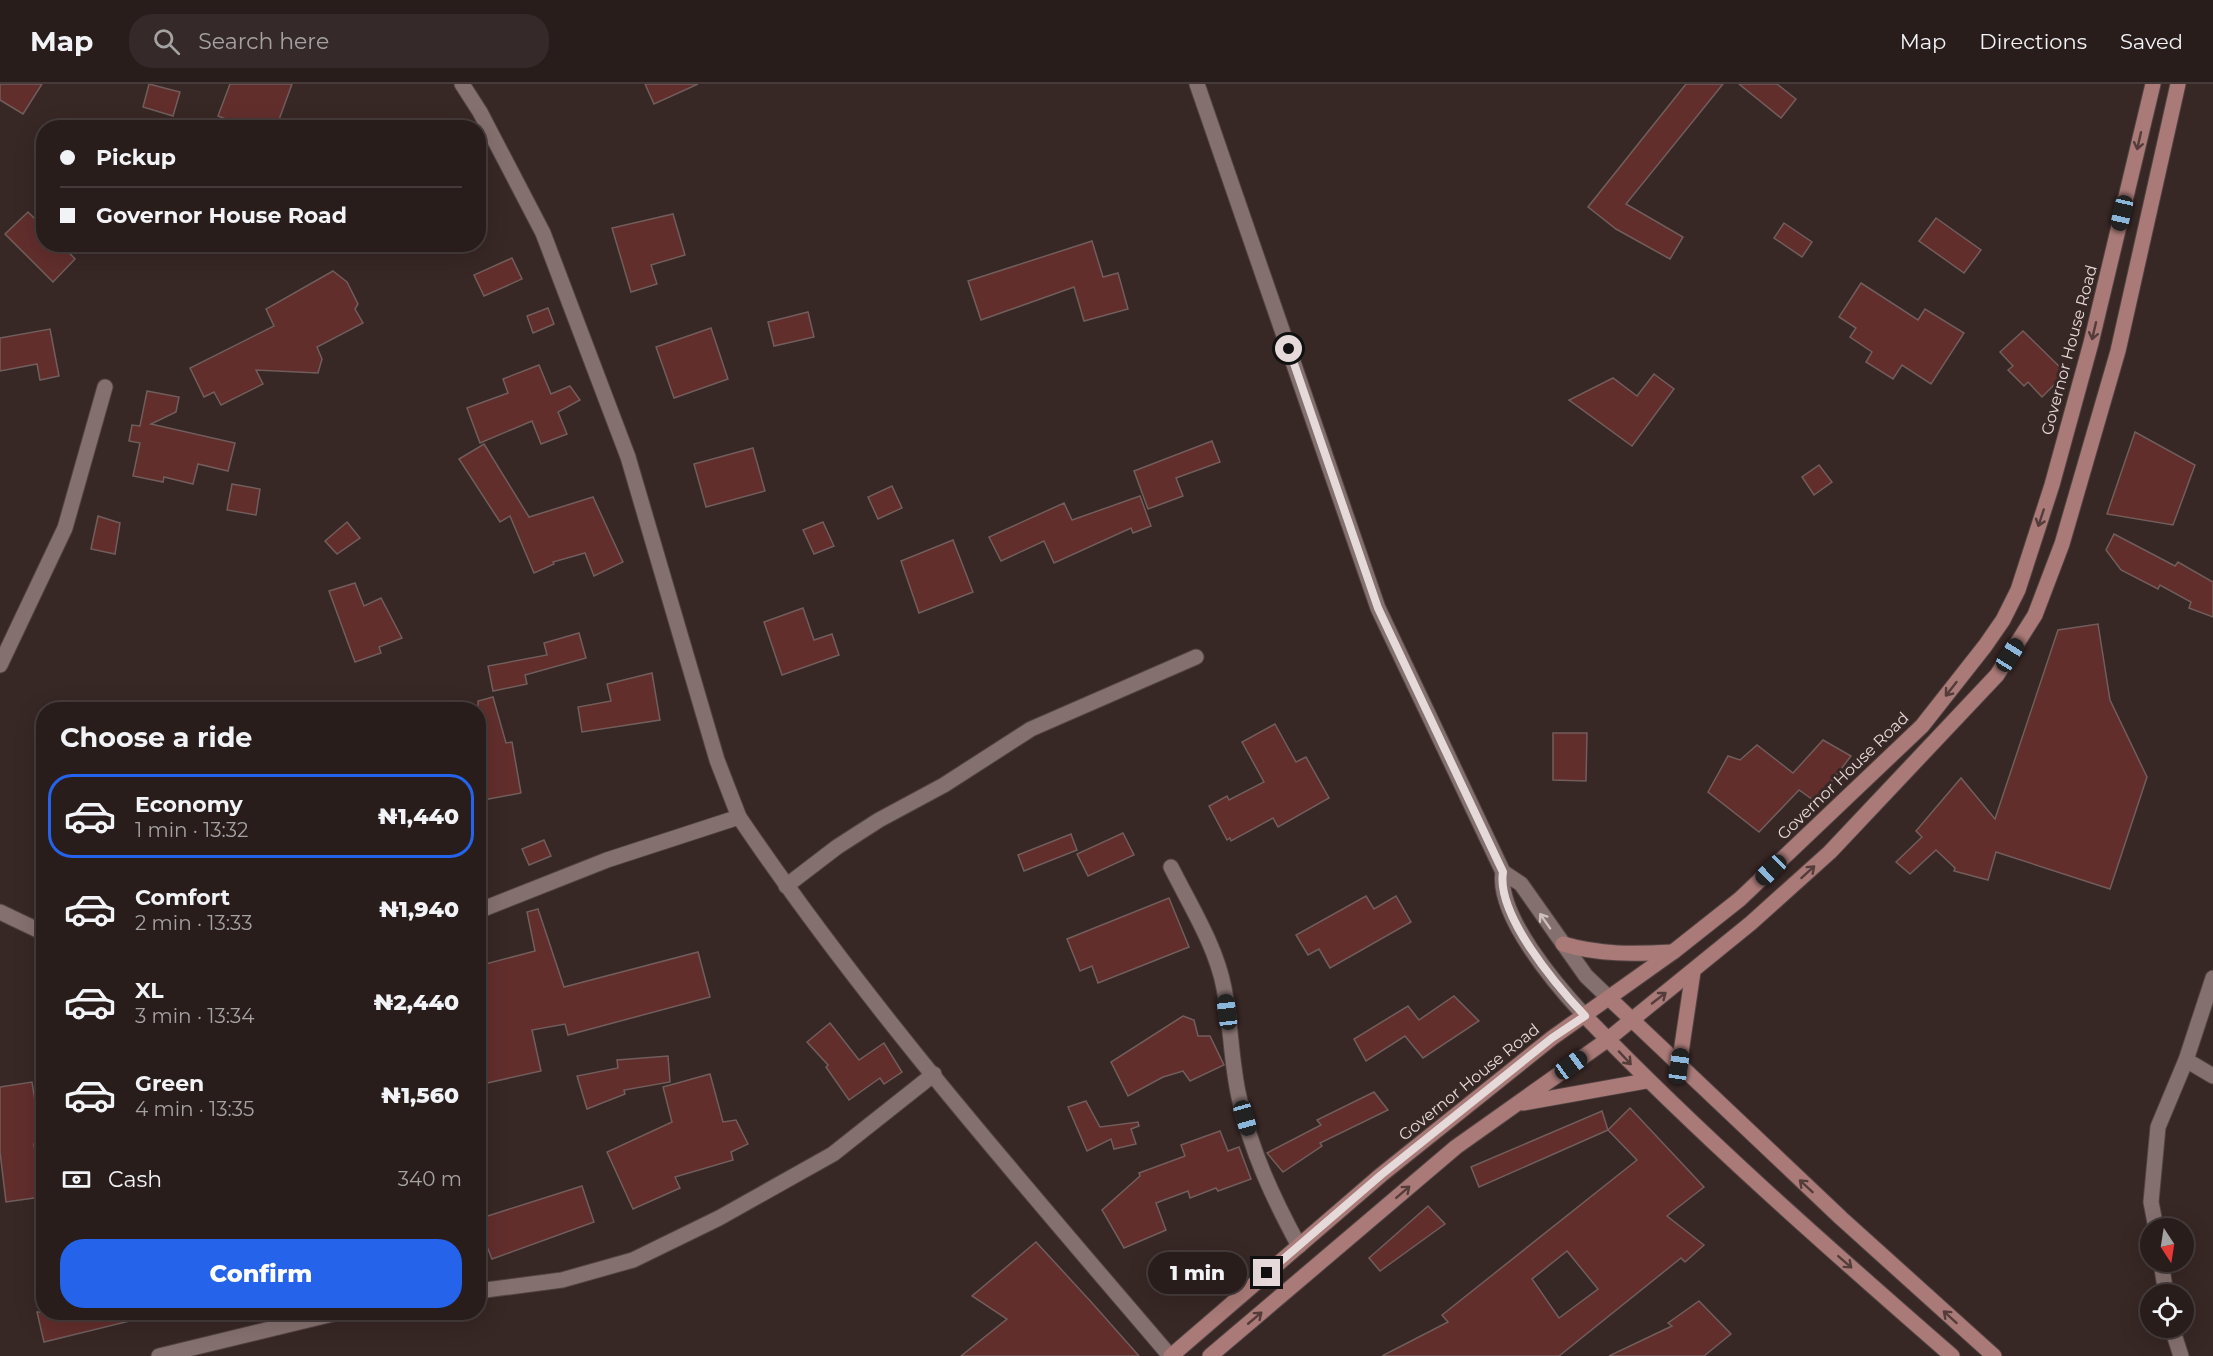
<!DOCTYPE html>
<html lang="en">
<head>
<meta charset="utf-8">
<style>
	:root { --surface:#291d1c; --page:#352a29; --text:#f1f3f6; --muted:#a5a2a3; --line:#453b3b; --accent:#2563eb }
	body { margin:0; font-family:Montserrat,sans-serif; background:var(--page); color:var(--text); height:100vh; display:flex; flex-direction:column; font-size:22px; white-space:nowrap }
	* { box-sizing:border-box; margin:0 }
	p { font-size:20px; color:var(--muted) }
	.icon { flex:none; width:33px; height:33px; fill:none; stroke:currentColor; stroke-width:2; stroke-linecap:round; stroke-linejoin:round }
	.map { position:relative; flex:1; overflow:hidden }
	.drawer { position:absolute; left:36px; top:618px; width:450px; height:618px; display:flex; flex-direction:column; background:var(--surface); border-radius:24px; box-shadow:0 6px 24px #0002,0 0 0 2px var(--line) }
	.drawer>* { flex:none }
	.hud { position:absolute; left:36px; top:36px; width:450px; height:132px; border-radius:24px; box-shadow:0 6px 24px #0002,0 0 0 2px var(--line); display:grid; align-content:center; height:132px; padding:0 24px; background:var(--surface) }
	.needle { width:39px; rotate:168deg }
	.tools { position:absolute; left:2140px; top:1134px; display:grid; gap:12px }
	.tools a { display:grid; place-items:center; width:54px; height:54px; border-radius:50%; background:var(--surface); box-shadow:0 6px 24px #0002,0 0 0 2px var(--line); font-size:30px }
	.end { position:absolute; width:27px; height:27px; margin:-14px; border:8px solid #e5dad9; background:#111; box-shadow:0 0 0 3px #111 }
	.from { border-radius:50% }
	.bubble { position:absolute; height:42px; border-radius:21px; background:var(--surface); box-shadow:0 6px 24px #0002,0 0 0 2px var(--line); font-size:20px; font-weight:800; line-height:42px; text-align:center }
	.car { position:absolute; width:18px; height:36px; margin:-18px -9px; border-radius:8px; box-shadow:0 0 4px 2px #0007; background:linear-gradient(#222 24%,#8ab4d8 0 40%,#222 0 76%,#8ab4d8 0 86%,#222 0) }
	.hud b { display:flex; align-items:center; gap:21px; height:57px; font-size:22px }
	.hud b+b { border-top:2px solid var(--line) }
	.hud i { width:15px; height:15px; background:var(--text) }
	ul { padding:0; list-style:none }
	li { display:flex; align-items:center; gap:18px; height:84px; margin:0 12px 9px; padding:0 12px; border:3px solid transparent; border-radius:24px }
	li div { flex:1 }
	li b { display:block; font-size:22px }
	li em { font-style:normal; font-weight:800 }
	li.active { border-color:var(--accent) }
	li>.icon { width:54px; height:54px; stroke-width:1.5 }
	h2 { padding:0 24px; font-size:27px; line-height:72px }
	.pay { display:flex; align-items:center; gap:15px; height:66px; padding:0 24px; font-size:22px }
	.pay p { margin-inline-start:auto }
	.cta { display:flex; gap:12px; margin-top:auto; padding:12px 24px }
	.cta a { flex:1; height:69px; border-radius:24px; background:var(--accent); color:#fff; font-size:24px; font-weight:800; line-height:69px; text-align:center }
	header { display:flex; align-items:center; gap:36px; box-sizing:border-box; height:84px; padding:0 30px; background:var(--surface); border-bottom:2px solid var(--line) }
	header strong { font-size:28px }
	nav { display:flex; gap:33px; margin-inline-start:auto; font-size:21px }
	.search { width:420px; height:54px; background:var(--page); display:flex; align-items:center; gap:15px; box-sizing:border-box; padding:0 21px; border-radius:24px; color:var(--muted); font-size:22px }
	.map>svg:first-child { display:block }
	.building { fill:#612e2c; stroke:#715e5c; stroke-width:1.5; fill-rule:evenodd }
	.lines { fill:none; stroke-linecap:round; stroke-linejoin:round }
	.street-casing { stroke:#524443; stroke-width:17 }
	.secondary-casing { stroke:#524443; stroke-width:17 }
	.street { stroke:#84706f; stroke-width:15 }
	.secondary { stroke:#a97a77; stroke-width:15 }
	.oneway { stroke:#543c3a }
	.oneway2 { stroke:#cdc0be }
	.route { stroke:#e5dad9; stroke-width:8 }
	.labels { text-anchor:middle; dominant-baseline:central; stroke-width:6; stroke-linejoin:round; paint-order:stroke }
	.street-label { font-size:16px; fill:#e5dad9; stroke:#372725 }
</style>
</head>
<body>
<header>
<strong>Map</strong>
<div class="search"><svg class="icon" aria-label="search" viewBox="0 0 24 24"><circle cx="10" cy="10" r="6"/><path d="M15 15l6 6"/></svg>Search here</div>
<nav><a>Map</a><a>Directions</a><a>Saved</a></nav>
</header>
<div class="map">
<svg width="2213" height="1272" viewBox="0 0 2213 1272">
	<rect width="100%" height="100%" fill="#372725"/>
	<g class="building">
		<polygon points="0,0 42,0 23,30 0,16"/>
		<polygon points="149,0 180,8 173,32 143,23"/>
		<polygon points="230,0 292,0 276,44 249,44 218,32"/>
		<polygon points="645,0 698,0 654,20"/>
		<polygon points="1686,0 1723,0 1626,120 1683,153 1670,175 1616,145 1588,123"/>
		<polygon points="1739,0 1777,0 1796,15 1781,34"/>
		<polygon points="28,128 44,144 44,160 61,160 75,175 53,198 5,150"/>
		<polygon points="673,130 685,171 651,181 657,200 631,208 612,144"/>
		<polygon points="1936,134 1981,166 1964,189 1919,157"/>
		<polygon points="1784,139 1812,158 1802,173 1774,154"/>
		<polygon points="1092,157 1103,193 1118,189 1128,225 1084,237 1074,203 981,236 968,197"/>
		<polygon points="512,174 522,195 484,212 474,191"/>
		<polygon points="333,187 347,198 358,220 355,225 363,239 317,263 322,275 318,289 256,286 263,300 221,321 214,308 204,313 190,284 274,242 266,225"/>
		<polygon points="1861,199 1918,236 1925,225 1964,249 1931,300 1902,281 1893,295 1866,278 1872,268 1850,253 1856,244 1839,233"/>
		<polygon points="548,224 554,240 533,249 527,232"/>
		<polygon points="808,228 814,253 774,262 768,238"/>
		<polygon points="711,244 728,295 674,314 656,263"/>
		<polygon points="50,245 59,292 40,296 37,280 0,287 0,254"/>
		<polygon points="2023,247 2066,289 2042,313 2028,298 2024,302 2008,286 2013,282 2000,268"/>
		<polygon points="539,281 551,310 570,302 580,316 558,328 567,350 541,360 532,337 480,359 467,324 508,309 503,295"/>
		<polygon points="1654,290 1674,305 1632,362 1569,316 1613,294 1637,312"/>
		<polygon points="147,307 179,313 176,328 151,340 235,359 228,387 198,380 193,400 164,393 163,398 133,392 140,359 129,357 132,341 140,342"/>
		<polygon points="2135,348 2195,381 2173,441 2107,430"/>
		<polygon points="1212,357 1220,378 1176,394 1183,412 1148,425 1134,387"/>
		<polygon points="484,360 529,433 593,413 623,478 594,492 585,469 553,478 554,480 534,489 510,432 500,438 459,375"/>
		<polygon points="753,364 765,407 706,423 694,380"/>
		<polygon points="1819,381 1832,398 1814,411 1802,393"/>
		<polygon points="232,400 260,405 256,431 227,426"/>
		<polygon points="892,402 902,424 878,435 868,413"/>
		<polygon points="1140,412 1151,442 1133,449 1131,444 1054,479 1044,457 1001,477 989,453 1064,419 1072,436"/>
		<polygon points="98,432 120,439 115,470 91,465"/>
		<polygon points="347,438 360,454 337,470 325,457"/>
		<polygon points="823,438 834,462 814,470 803,446"/>
		<polygon points="2114,450 2175,482 2178,478 2213,498 2213,533 2189,524 2191,518 2160,501 2158,505 2121,486 2106,466"/>
		<polygon points="953,456 973,508 919,529 901,477"/>
		<polygon points="355,499 364,522 381,514 402,554 379,563 381,569 355,578 329,507"/>
		<polygon points="803,524 814,556 832,550 839,571 782,591 764,538"/>
		<polygon points="2098,540 2110,616 2147,693 2110,805 1996,768 1988,796 1954,787 1955,784 1936,766 1910,790 1896,778 1922,753 1916,747 1961,694 1995,735 2058,546"/>
		<polygon points="579,549 586,574 525,591 527,600 493,607 488,582 547,571 544,559"/>
		<polygon points="652,589 660,636 582,648 578,623 611,617 607,600"/>
		<polygon points="493,613 506,659 512,658 521,709 478,717 478,617"/>
		<polygon points="1275,640 1296,678 1306,673 1329,714 1278,743 1273,734 1231,757 1230,754 1227,756 1209,722 1227,712 1229,716 1264,698 1242,658"/>
		<polygon points="1553,649 1587,649 1586,697 1553,696"/>
		<polygon points="1823,656 1851,672 1816,718 1799,706 1759,748 1708,708 1728,672 1740,676 1757,661 1793,689"/>
		<polygon points="1123,749 1134,771 1088,792 1077,770"/>
		<polygon points="1071,750 1077,766 1024,787 1018,771"/>
		<polygon points="544,756 551,772 529,781 522,765"/>
		<polygon points="1366,812 1374,825 1396,812 1411,838 1330,884 1319,865 1308,871 1296,851"/>
		<polygon points="1169,814 1189,863 1098,899 1092,882 1080,887 1067,855"/>
		<polygon points="538,825 564,903 698,868 710,913 568,951 565,940 532,946 541,987 478,1001 478,882 535,867 527,828"/>
		<polygon points="1454,912 1479,937 1423,974 1405,952 1366,977 1354,955 1408,922 1419,936"/>
		<polygon points="1183,932 1194,936 1198,952 1210,952 1224,981 1190,997 1183,987 1163,993 1128,1012 1111,978"/>
		<polygon points="830,939 859,976 884,959 902,988 884,1000 880,994 849,1016 826,983 828,981 807,958"/>
		<polygon points="668,972 670,998 624,1006 625,1010 587,1025 577,992 618,984 617,976"/>
		<polygon points="710,990 723,1038 736,1036 748,1060 731,1068 733,1076 675,1093 680,1104 633,1125 607,1068 672,1038 663,1003"/>
		<polygon points="32,998 38,1036 41,1035 44,1050 44,1058 34,1060 41,1113 6,1118 0,1068 0,1003"/>
		<polygon points="1374,1008 1388,1026 1320,1059 1322,1062 1283,1088 1267,1069 1321,1041 1317,1036"/>
		<polygon points="1086,1017 1100,1043 1138,1038 1139,1042 1131,1045 1136,1060 1114,1065 1111,1055 1087,1067 1068,1023"/>
		<path d="M1630 1024 1704 1103 1667 1132 1704 1161 1685 1178 1681 1174 1559 1272H1382L1448 1238 1442 1231 1637 1076 1608 1046ZM1567 1167 1598 1205 1559 1234 1532 1195Z"/>
		<polygon points="1602,1027 1608,1046 1479,1103 1471,1083"/>
		<polygon points="1220,1047 1228,1067 1239,1063 1251,1095 1218,1107 1216,1104 1190,1114 1188,1107 1156,1119 1166,1146 1124,1164 1102,1126 1140,1092 1139,1089 1185,1072 1181,1061"/>
		<polygon points="582,1102 594,1138 492,1175 486,1160 478,1161 478,1135"/>
		<polygon points="1428,1122 1445,1140 1380,1187 1369,1174"/>
		<polygon points="1036,1158 1093,1220 1139,1272 961,1272 1007,1235 972,1212"/>
		<polygon points="1699,1217 1731,1250 1704,1272 1609,1272 1672,1242 1668,1239"/>
		<polygon points="37,1228 137,1228 138,1235 44,1258"/>
	</g>
	<g class="lines">
		<defs>
			<g id="street">
				<polyline points="462,0 480,28 543,149 628,373 717,676 739,733"/>
				<path d="M1197 0 1378 524 1503 788C1496 831 1557 902 1585 932"/>
				<polyline points="0,581 65,444 105,303"/>
				<path d="M1171 783C1190 821 1216 862 1224 904 1231 940 1231 978 1239 1013 1251 1067 1273 1114 1299 1162"/>
				<polyline points="1503,788 1521,800 1586,892 1609,914"/>
				<polyline points="786,802 837,763 879,736 944,701 1031,645 1196,573"/>
				<path d="M478 827 607 776 739 733C868 924 1021 1097 1170 1272"/>
				<polyline points="0,828 44,849"/>
				<polyline points="2186,976 2213,992"/>
				<polyline points="2156,1144 2151,1118 2158,1043 2186,976 2213,894"/>
				<polyline points="2161,1178 2166,1210"/>
				<polyline points="478,1207 562,1196 633,1176 719,1134 833,1070 934,990"/>
				<polyline points="2172,1244 2181,1272"/>
				<polyline points="159,1272 341,1228"/>
			</g>
			<g id="secondary">
				<path d="M1563 860C1600 871 1634 870 1673 868"/>
				<polyline points="1609,914 1841,1134 1994,1272"/>
				<path d="M1585 932C1701 1052 1826 1162 1952 1272"/>
				<polyline points="1679,982 1693,888"/>
				<polyline points="1523,1019 1646,997"/>
				<polyline points="1171,1272 1381,1091 1552,954 1673,868 1740,815 1922,642 1985,562 2003,536 2018,506 2052,401 2091,259 2153,0"/>
				<polyline points="1210,1272 1456,1063 1607,956 1751,839 1830,768 1997,591 2035,531 2062,460 2118,267 2178,0"/>
			</g>
		</defs>
		<use href="#street" class="street-casing"/>
		<use href="#secondary" class="secondary-casing"/>
		<use href="#street" class="street"/>
		<use href="#secondary" class="secondary"/>
	</g>
	<defs><path id="oneway-shaft" d="M-6 0H5M1.5-3L5.5 0L1.5 3" fill="none" stroke-width="1.6" stroke-linecap="round" stroke-linejoin="round" transform="scale(1.5)"/></defs>
	<g class="oneway">
		<use href="#oneway-shaft" transform="translate(2139 57) rotate(103)"/>
		<use href="#oneway-shaft" transform="translate(2094 247) rotate(103)"/>
		<use href="#oneway-shaft" transform="translate(2041 434) rotate(108)"/>
		<use href="#oneway-shaft" transform="translate(1951 605) rotate(128)"/>
		<use href="#oneway-shaft" transform="translate(1808 788) rotate(-42)"/>
		<use href="#oneway-shaft" transform="translate(1659 914) rotate(-38)"/>
		<use href="#oneway-shaft" transform="translate(1625 974) rotate(47)"/>
		<use href="#oneway-shaft" transform="translate(1806 1102) rotate(-137)"/>
		<use href="#oneway-shaft" transform="translate(1403 1108) rotate(-41)"/>
		<use href="#oneway-shaft" transform="translate(1845 1178) rotate(41)"/>
		<use href="#oneway-shaft" transform="translate(1950 1233) rotate(-138)"/>
		<use href="#oneway-shaft" transform="translate(1255 1234) rotate(-40)"/>
	</g>
	<use class="oneway2" href="#oneway-shaft" transform="translate(1545 837) rotate(-125)"/>
	<g class="lines">
		<path class="route" d="M1267 1189 1381 1091 1552 954 1585 932C1557 902 1496 831 1503 788L1378 524 1289 265"/>
	</g>
	<g class="labels">
		<g class="street-label">
			<text transform="translate(2069 266) rotate(-75)">Governor House Road</text>
			<text transform="translate(1843 692) rotate(-44)">Governor House Road</text>
			<text transform="translate(1469 998) rotate(-39)">Governor House Road</text>
		</g>
	</g>
</svg>
<div class="tools">
<a><svg class="needle" viewBox="-14 -14 28 28"><path d="M0-13l5 13h-10z" fill="#e53935"/><path d="M0 13l5-13h-10z" fill="#a5a2a3"/></svg></a>
<a><svg class="icon" aria-label="locate" viewBox="0 0 24 24"><circle cx="12" cy="12" r="6"/><path d="M12 2v4M12 18v4M2 12h4M18 12h4"/></svg></a>
</div>
<i class="end from" style="left:1289px;top:265px"></i>
<i class="end" style="left:1267px;top:1189px"></i>
<div class="bubble" style="left:1148px;top:1168px;width:99px">1 min</div>
<i class="car" style="left:2122px;top:129px;rotate:193deg"></i>
<i class="car" style="left:2010px;top:571px;rotate:32deg"></i>
<i class="car" style="left:1771px;top:786px;rotate:226deg"></i>
<i class="car" style="left:1227px;top:928px;rotate:353deg"></i>
<i class="car" style="left:1571px;top:981px;rotate:54deg"></i>
<i class="car" style="left:1679px;top:982px;rotate:8deg"></i>
<i class="car" style="left:1245px;top:1034px;rotate:164deg"></i>
<div class="hud">
<b><i class="from"></i>Pickup</b>
<b><i></i>Governor House Road</b>
</div>
<section class="drawer">
<h2>Choose a ride</h2>
<ul>
<li class="active"><svg class="icon" aria-label="car" viewBox="0 0 24 24"><path d="M5 17H2v-5l4-1 3-4h7l3 4 3 1v5h-3M9 17h6M6 11h13"/><circle cx="7" cy="17" r="2"/><circle cx="17" cy="17" r="2"/></svg><div><b>Economy</b><p>1 min · 13:32</p></div><em>₦1,440</em></li>
<li><svg class="icon" aria-label="car" viewBox="0 0 24 24"><path d="M5 17H2v-5l4-1 3-4h7l3 4 3 1v5h-3M9 17h6M6 11h13"/><circle cx="7" cy="17" r="2"/><circle cx="17" cy="17" r="2"/></svg><div><b>Comfort</b><p>2 min · 13:33</p></div><em>₦1,940</em></li>
<li><svg class="icon" aria-label="car" viewBox="0 0 24 24"><path d="M5 17H2v-5l4-1 3-4h7l3 4 3 1v5h-3M9 17h6M6 11h13"/><circle cx="7" cy="17" r="2"/><circle cx="17" cy="17" r="2"/></svg><div><b>XL</b><p>3 min · 13:34</p></div><em>₦2,440</em></li>
<li><svg class="icon" aria-label="car" viewBox="0 0 24 24"><path d="M5 17H2v-5l4-1 3-4h7l3 4 3 1v5h-3M9 17h6M6 11h13"/><circle cx="7" cy="17" r="2"/><circle cx="17" cy="17" r="2"/></svg><div><b>Green</b><p>4 min · 13:35</p></div><em>₦1,560</em></li>
</ul>
<div class="pay"><svg class="icon" aria-label="cash" viewBox="0 0 24 24"><path d="M3 7h18v10H3z"/><circle cx="12" cy="12" r="2"/></svg>Cash<p>340 m</p></div>
<div class="cta"><a>Confirm</a></div>
</section>
</div>
</body>
</html>
